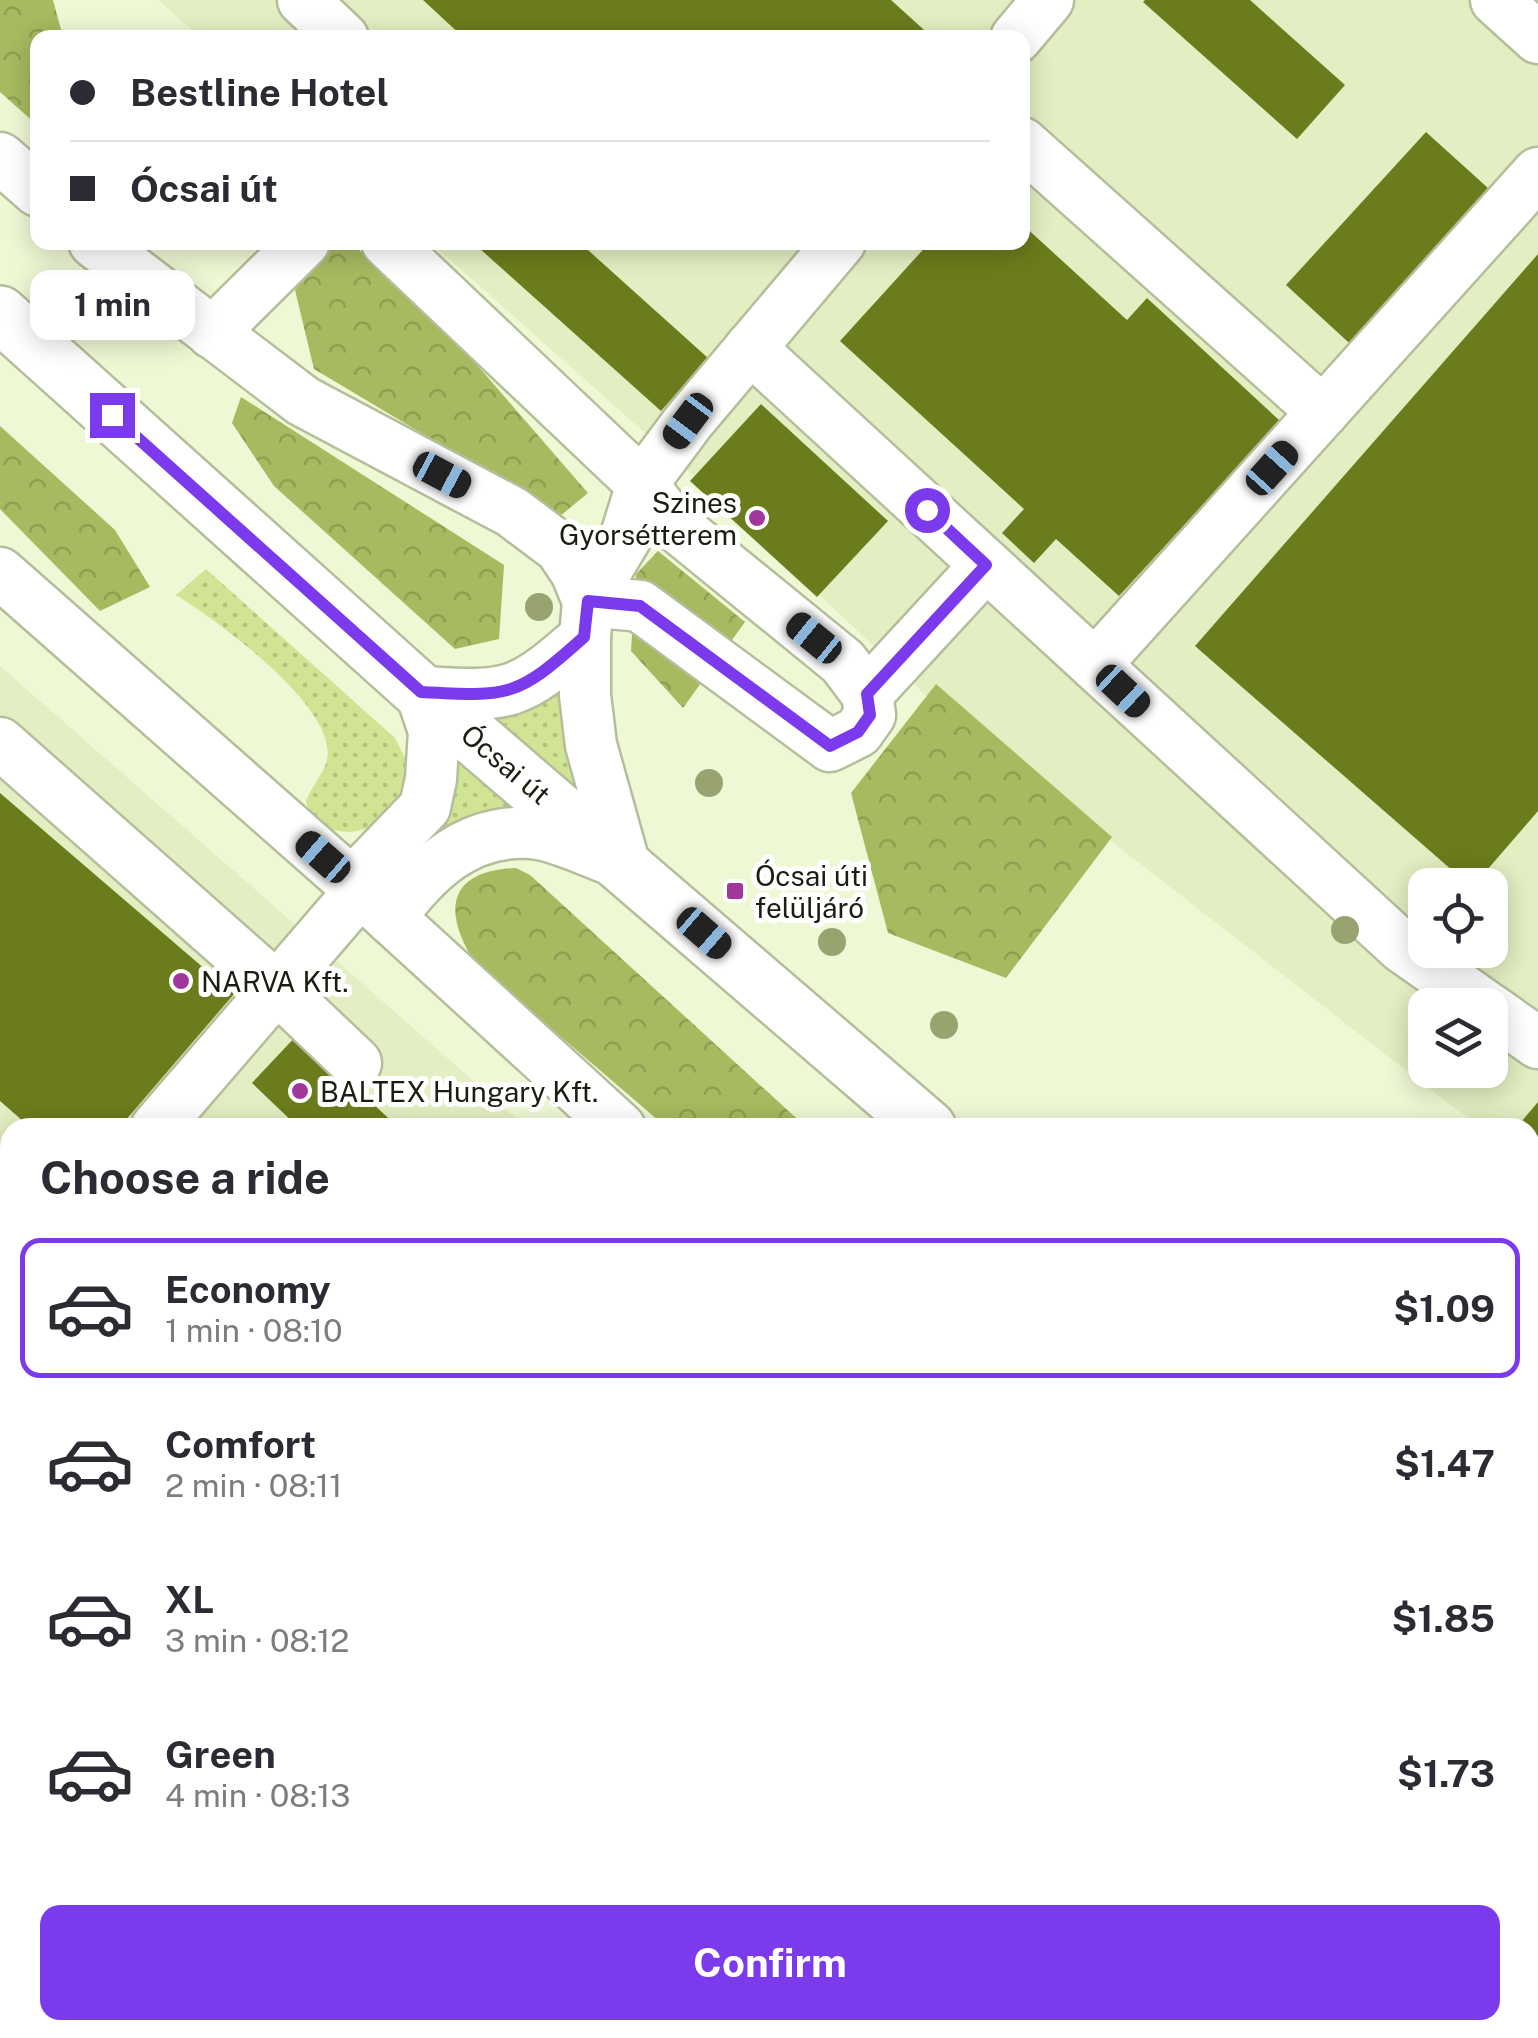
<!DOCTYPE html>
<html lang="en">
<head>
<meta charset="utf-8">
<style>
	:root { --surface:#fff; --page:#f2f2f3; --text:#2b2b33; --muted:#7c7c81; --line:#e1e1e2; --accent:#7c3aed }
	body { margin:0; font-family:"Public Sans",sans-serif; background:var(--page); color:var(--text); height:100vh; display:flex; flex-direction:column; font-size:38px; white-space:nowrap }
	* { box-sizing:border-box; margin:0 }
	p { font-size:32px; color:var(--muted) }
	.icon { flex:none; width:55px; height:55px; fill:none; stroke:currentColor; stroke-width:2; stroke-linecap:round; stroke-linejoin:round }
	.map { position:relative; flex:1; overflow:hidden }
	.details { position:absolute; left:0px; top:1118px; width:1540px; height:922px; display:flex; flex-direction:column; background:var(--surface); border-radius:30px 30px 0 0; box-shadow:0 5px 25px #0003 }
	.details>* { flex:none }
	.top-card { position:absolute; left:30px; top:30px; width:1000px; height:220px; border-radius:20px; box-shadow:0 5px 25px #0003; display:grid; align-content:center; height:220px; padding:0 40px; background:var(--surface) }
	.controls { position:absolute; left:1408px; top:868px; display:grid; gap:20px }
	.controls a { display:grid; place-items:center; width:100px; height:100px; border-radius:20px; background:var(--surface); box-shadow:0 5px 25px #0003; font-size:50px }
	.end { position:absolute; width:45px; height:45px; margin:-22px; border:12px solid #7c3aed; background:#fff; box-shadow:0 0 0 5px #fff }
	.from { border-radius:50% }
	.bubble { position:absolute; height:70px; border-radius:20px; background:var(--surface); box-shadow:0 5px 25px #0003; font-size:32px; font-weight:700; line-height:70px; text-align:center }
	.car { position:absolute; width:30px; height:60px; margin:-30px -15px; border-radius:12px; box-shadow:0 0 8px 2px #0007; background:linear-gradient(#222 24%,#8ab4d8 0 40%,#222 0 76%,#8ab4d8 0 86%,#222 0) }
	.top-card b { display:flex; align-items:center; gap:35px; height:95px; font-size:38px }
	.top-card b+b { border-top:2px solid var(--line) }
	.top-card i { width:25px; height:25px; background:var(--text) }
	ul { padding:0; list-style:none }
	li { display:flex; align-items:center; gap:30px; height:140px; margin:0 20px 15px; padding:0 20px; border:5px solid transparent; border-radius:20px }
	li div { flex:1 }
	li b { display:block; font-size:38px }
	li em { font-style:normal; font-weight:700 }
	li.on { border-color:var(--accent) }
	li>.icon { width:90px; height:90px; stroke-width:1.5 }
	h2 { padding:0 40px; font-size:45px; line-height:120px }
	.primary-button { display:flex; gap:20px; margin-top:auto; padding:20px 40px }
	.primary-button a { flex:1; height:115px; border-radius:20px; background:var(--accent); color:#fff; font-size:40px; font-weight:700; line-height:115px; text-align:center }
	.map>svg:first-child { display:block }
	.built { fill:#e3eec2; fill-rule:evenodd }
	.grass { fill:url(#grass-dots) }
	.forest { fill:url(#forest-crowns) }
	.building { fill:#6b7c1c }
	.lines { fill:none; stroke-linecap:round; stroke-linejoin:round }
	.minor-casing { stroke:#b5be9b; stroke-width:55 }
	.major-casing { stroke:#b5be9b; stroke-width:60 }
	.minor { stroke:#fff; stroke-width:50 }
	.major { stroke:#fff; stroke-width:55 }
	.tree { fill:#98a36f }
	.route { stroke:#7c3aed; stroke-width:12 }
	.poi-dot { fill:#a0389c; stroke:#fff; stroke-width:4 }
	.labels { text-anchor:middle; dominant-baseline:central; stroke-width:10; stroke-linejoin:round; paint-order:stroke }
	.poi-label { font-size:28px; fill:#1a1d10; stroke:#fff; text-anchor:start }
	.street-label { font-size:28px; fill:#1a1d10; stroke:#fff }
</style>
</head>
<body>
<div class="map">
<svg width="1538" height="2038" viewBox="0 0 1538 2038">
	<defs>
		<pattern id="grass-dots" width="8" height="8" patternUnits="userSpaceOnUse" patternTransform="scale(2.5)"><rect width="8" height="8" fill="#d1e493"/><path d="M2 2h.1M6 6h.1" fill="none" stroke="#b3c37e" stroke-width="1.8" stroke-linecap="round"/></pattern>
		<pattern id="forest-crowns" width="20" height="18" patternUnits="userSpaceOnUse" patternTransform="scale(2.5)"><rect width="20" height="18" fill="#a6ba5f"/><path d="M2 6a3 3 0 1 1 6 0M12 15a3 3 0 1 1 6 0" fill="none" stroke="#8e9f52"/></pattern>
	</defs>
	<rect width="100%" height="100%" fill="#eff8d4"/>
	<g class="built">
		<path d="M158 0H1538V1174L1530 1168V1128L1479 1127 936 705 687 470 431 243 1022 242V38H201ZM1425 885H1490V950H1425ZM1425 1005H1490V1070H1425Z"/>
		<polygon points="0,666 526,1127 10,1128 10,2030 1530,2030 1530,1936 1538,1942 1538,2038 0,2038"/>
	</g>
	<g class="grass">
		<path d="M206 569 395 738C399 747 407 758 407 768 407 794 386 823 361 830 346 835 326 829 313 823L306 801C311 788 324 773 327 760 339 708 215 619 176 595Z"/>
		<polygon points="575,675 582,792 578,797 490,719 528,709"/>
		<polygon points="445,752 516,812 435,841 455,797"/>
	</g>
	<g class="forest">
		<polygon points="0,0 53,0 63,37 38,38 37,125 0,92"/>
		<polygon points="334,243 351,243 426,306 588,493 560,516 314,369 295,290"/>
		<polygon points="241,397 504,565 499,639 455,649 274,486 232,423"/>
		<polygon points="0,426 115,530 150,587 100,611 0,509"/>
		<polygon points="658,551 745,622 683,708 631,651 636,574"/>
		<polygon points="936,684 1112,837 1006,978 888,933 851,793"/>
		<path d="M516 868 530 875 806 1127H666L475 963C442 911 447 871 516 868Z"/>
	</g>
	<g class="building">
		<polygon points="423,0 891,0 933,38 464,38"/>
		<polygon points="1145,0 1250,0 1345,85 1297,139 1143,2"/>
		<polygon points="1426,132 1499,198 1359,352 1286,285"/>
		<polygon points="1022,224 1127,320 1147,298 1280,421 1119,596 1056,539 1034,563 1002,533 1024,509 840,341 930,242 1022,242"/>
		<polygon points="484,242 579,242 708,358 661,411 479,248"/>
		<polygon points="1538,254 1538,811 1474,885 1469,885 1195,646"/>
		<polygon points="761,404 888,521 817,597 690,481"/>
		<polygon points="0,793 234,994 119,1128 31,1128 0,1101"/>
		<polygon points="298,1034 399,1128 299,1128 252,1083"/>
		<polygon points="1538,1102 1538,1147 1530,1140 1530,1128 1516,1128"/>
		<polygon points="10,1376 10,2003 0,1994 0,1387"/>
		<polygon points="40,2030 391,2030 384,2038 49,2038"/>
		<polygon points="535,2030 714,2030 708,2038 529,2038"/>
		<polygon points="1197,2030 1384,2030 1378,2038 1191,2038"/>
	</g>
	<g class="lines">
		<defs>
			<g id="minor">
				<polyline points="303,0 343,38"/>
				<polyline points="1496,0 1538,38"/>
				<polyline points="1016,38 1048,0"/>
				<polyline points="1022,143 1323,412"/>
				<polyline points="0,158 38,191"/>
				<polyline points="94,242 303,401 512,512 560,548 576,572 588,601 585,637 585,695 591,745 624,863"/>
				<polyline points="387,242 642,484 671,522 843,662 867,694 870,715 858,732 830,746 640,606 588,601 625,539 642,484 689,421 840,242"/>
				<polyline points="212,333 304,242"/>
				<polyline points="750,348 1402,947 1484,1005"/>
				<polyline points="0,573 352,883 620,1128"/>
				<polyline points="1095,665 1538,173"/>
				<polyline points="867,694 986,565"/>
				<polyline points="0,743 277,988 356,1063"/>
				<path d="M352 883 425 807 431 779 434 731 421 692C511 697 517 697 585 637"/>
				<path d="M390 918C425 870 466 829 531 833 554 834 590 852 613 860"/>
				<polyline points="1490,1009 1538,1043"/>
				<polyline points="156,1128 360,891"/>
				<polyline points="0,1181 10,1190"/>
				<polyline points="0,1307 10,1296"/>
				<polyline points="1530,1868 1538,1874"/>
				<polyline points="0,2032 7,2038"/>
				<polyline points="437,2038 444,2030"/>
				<polyline points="736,2038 742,2030"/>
				<polyline points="1113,2038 1118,2030"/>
			</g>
			<g id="major">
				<polyline points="0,314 421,692 928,1128"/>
				<polyline points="1530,1594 1538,1600"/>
			</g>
		</defs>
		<use href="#minor" class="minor-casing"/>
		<use href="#major" class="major-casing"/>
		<use href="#minor" class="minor"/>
		<use href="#major" class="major"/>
	</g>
	<g class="tree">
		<circle cx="539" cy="607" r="14"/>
		<circle cx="709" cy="783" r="14"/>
		<circle cx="1345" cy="930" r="14"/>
		<circle cx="832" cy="942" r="14"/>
		<circle cx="944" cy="1025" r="14"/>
	</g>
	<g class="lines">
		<path class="route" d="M112 415 421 692C511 697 517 697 584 637L588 601 640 606 830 746 858 732 870 715 867 694 986 565 927 510"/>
	</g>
	<g class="poi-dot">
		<circle cx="757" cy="518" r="10"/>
		<rect x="725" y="881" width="20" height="20" rx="5"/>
		<circle cx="181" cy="981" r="10"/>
		<circle cx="300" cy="1091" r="10"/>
	</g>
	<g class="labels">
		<g class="poi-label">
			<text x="737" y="502" text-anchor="end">Szines<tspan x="737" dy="32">Gyorsétterem</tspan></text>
			<text x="755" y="875">Ócsai úti<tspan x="755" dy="32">felüljáró</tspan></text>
			<text x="201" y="981">NARVA Kft.</text>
			<text x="320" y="1091">BALTEX Hungary Kft.</text>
		</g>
		<g class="street-label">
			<text transform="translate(506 764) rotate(40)">Ócsai út</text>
		</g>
	</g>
</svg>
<div class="controls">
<a><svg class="icon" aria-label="locate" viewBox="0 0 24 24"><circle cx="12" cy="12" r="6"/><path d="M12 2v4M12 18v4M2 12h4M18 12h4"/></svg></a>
<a><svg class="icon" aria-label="layers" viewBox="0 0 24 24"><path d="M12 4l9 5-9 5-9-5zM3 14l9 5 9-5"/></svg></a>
</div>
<i class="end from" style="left:927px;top:510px"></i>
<i class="end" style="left:112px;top:415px"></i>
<div class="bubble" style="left:30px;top:270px;width:165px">1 min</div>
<i class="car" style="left:688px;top:421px;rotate:217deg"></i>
<i class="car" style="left:1272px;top:468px;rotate:42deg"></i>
<i class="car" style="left:442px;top:475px;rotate:118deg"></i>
<i class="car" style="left:814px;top:638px;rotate:309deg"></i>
<i class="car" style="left:1123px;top:691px;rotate:133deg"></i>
<i class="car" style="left:323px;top:857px;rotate:311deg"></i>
<i class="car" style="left:704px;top:933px;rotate:131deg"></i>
<div class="top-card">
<b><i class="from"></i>Bestline Hotel</b>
<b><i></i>Ócsai út</b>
</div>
<section class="details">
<h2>Choose a ride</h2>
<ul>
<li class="on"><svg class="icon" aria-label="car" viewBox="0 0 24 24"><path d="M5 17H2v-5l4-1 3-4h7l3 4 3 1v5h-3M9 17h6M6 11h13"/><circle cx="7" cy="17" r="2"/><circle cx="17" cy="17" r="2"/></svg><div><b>Economy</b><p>1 min · 08:10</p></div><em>$1.09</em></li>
<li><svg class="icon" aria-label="car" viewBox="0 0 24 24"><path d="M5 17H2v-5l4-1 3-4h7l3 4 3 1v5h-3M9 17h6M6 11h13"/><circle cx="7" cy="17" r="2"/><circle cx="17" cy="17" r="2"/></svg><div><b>Comfort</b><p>2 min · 08:11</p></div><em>$1.47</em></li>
<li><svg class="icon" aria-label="car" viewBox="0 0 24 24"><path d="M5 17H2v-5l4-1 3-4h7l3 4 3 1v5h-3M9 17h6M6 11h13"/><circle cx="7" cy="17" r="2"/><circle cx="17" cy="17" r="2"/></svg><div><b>XL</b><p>3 min · 08:12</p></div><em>$1.85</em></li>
<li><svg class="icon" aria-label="car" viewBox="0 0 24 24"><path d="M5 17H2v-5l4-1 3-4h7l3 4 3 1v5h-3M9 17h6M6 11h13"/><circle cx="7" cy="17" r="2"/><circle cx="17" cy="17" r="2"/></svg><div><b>Green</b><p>4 min · 08:13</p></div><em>$1.73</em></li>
</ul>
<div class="primary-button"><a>Confirm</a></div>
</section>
</div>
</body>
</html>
